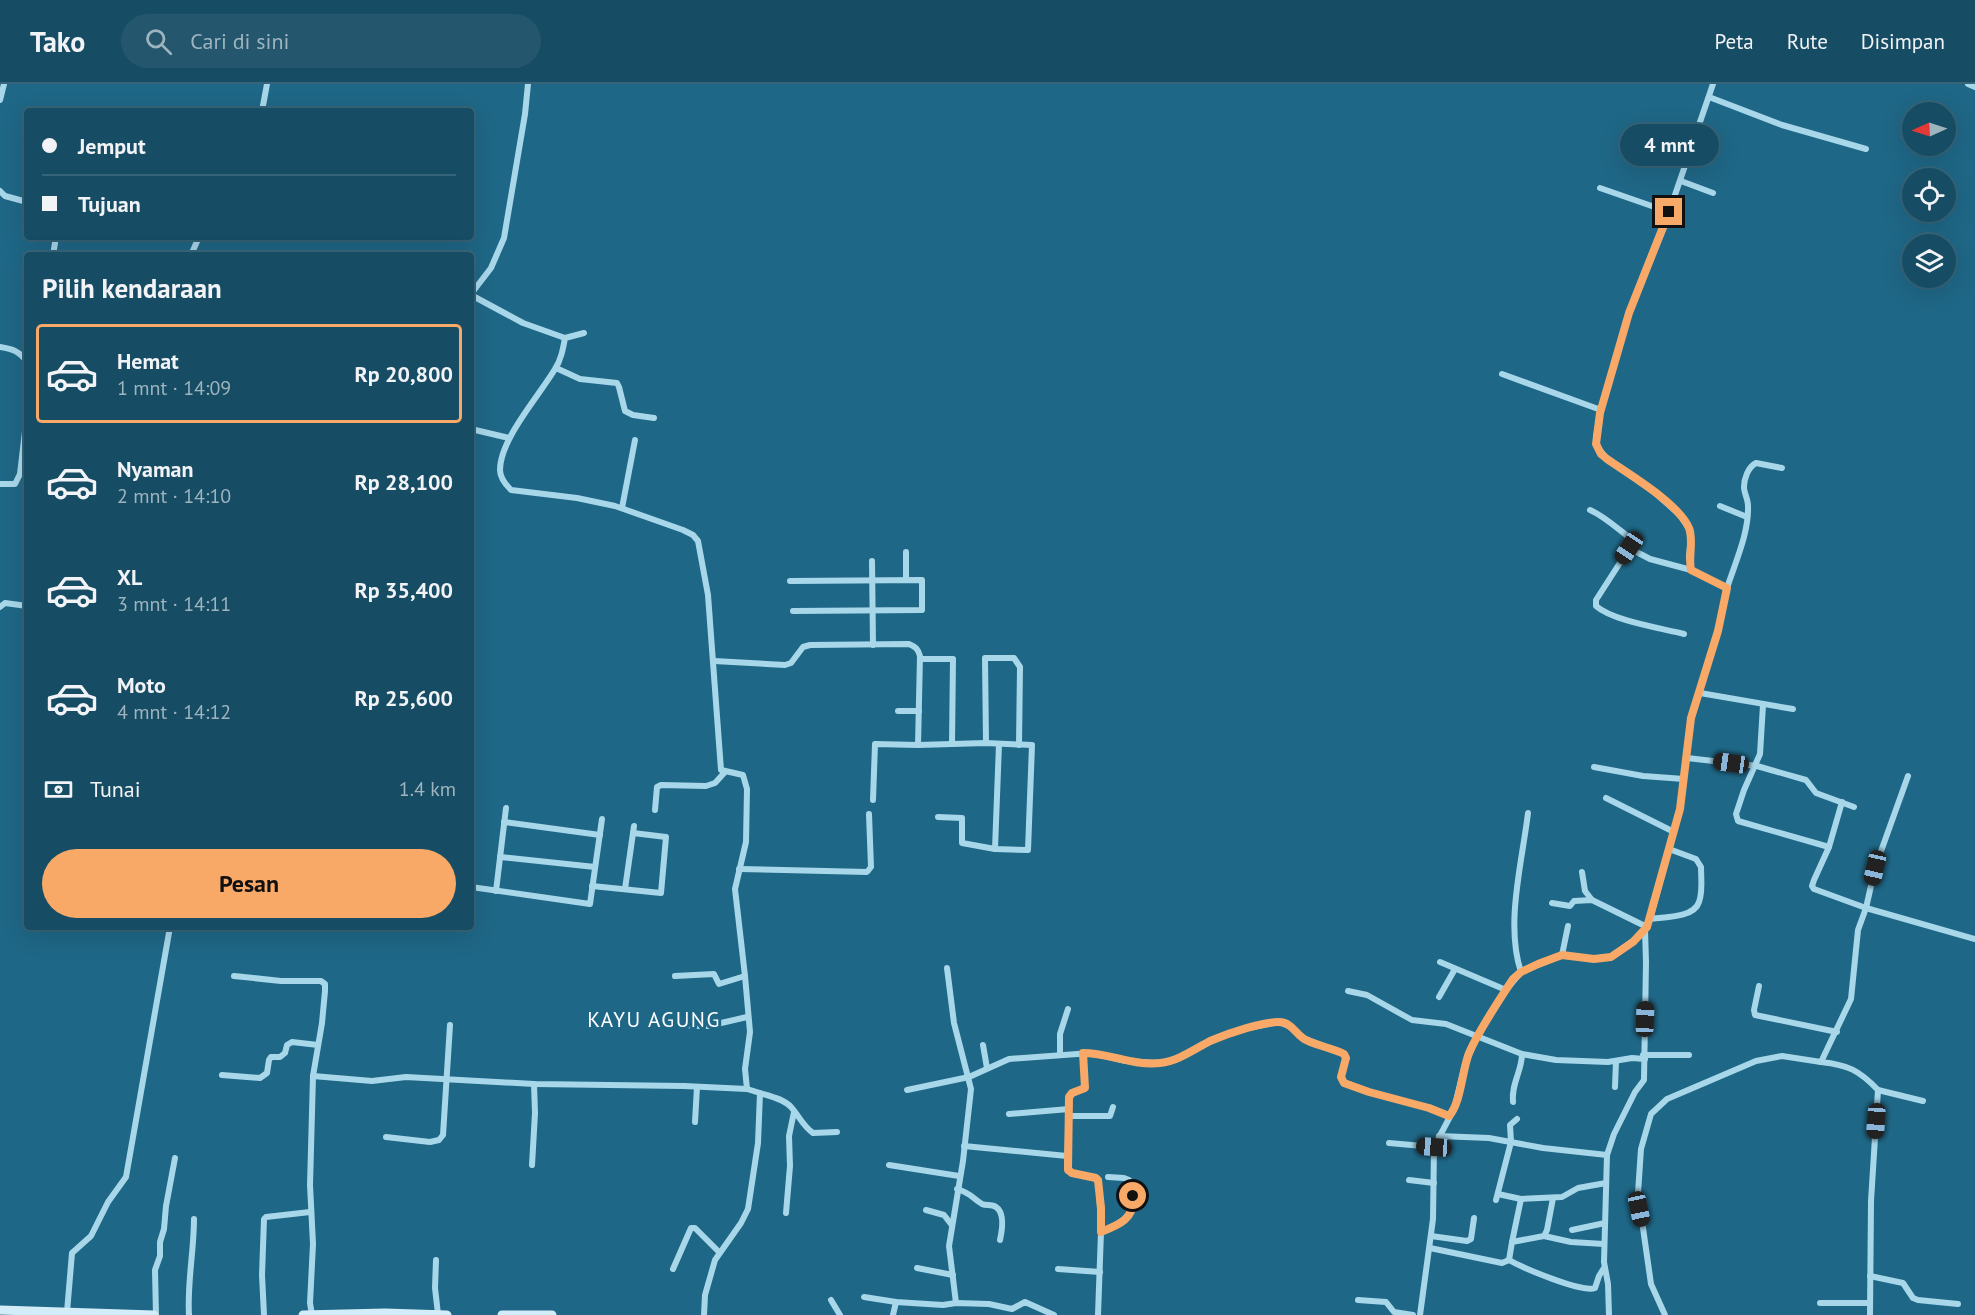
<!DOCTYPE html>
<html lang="id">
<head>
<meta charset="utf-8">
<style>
	:root { --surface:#174d64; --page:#24576d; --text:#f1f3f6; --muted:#9eb4bf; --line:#366478; --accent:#f8a968 }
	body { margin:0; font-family:"PT Sans",sans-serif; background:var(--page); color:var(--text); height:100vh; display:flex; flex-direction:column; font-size:22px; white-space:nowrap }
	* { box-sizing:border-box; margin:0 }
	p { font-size:20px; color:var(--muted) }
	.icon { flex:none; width:33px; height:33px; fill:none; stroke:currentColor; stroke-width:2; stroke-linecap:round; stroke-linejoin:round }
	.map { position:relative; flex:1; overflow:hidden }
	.panel { position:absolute; left:24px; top:168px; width:450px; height:678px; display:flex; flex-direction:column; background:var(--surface); border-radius:6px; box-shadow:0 6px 24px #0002,0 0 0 2px var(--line) }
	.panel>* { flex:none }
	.guide { position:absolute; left:24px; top:24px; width:450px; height:132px; border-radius:6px; box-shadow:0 6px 24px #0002,0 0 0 2px var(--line); display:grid; align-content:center; height:132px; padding:0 18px; background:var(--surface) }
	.needle { width:39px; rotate:267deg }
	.buttons { position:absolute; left:1902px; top:18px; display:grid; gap:12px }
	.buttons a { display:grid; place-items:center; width:54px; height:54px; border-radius:50%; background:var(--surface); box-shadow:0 6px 24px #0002,0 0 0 2px var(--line); font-size:30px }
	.end { position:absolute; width:27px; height:27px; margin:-14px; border:8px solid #f8a968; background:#111; box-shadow:0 0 0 3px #111 }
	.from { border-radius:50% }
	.bubble { position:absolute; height:42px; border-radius:21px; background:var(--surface); box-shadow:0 6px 24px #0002,0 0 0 2px var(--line); font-size:20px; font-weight:800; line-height:42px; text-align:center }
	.car { position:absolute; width:18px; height:36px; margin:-18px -9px; border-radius:8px; box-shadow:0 0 4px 2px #0007; background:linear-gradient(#222 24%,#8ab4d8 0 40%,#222 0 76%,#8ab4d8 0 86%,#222 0) }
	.guide b { display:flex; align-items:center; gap:21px; height:57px; font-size:22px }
	.guide b+b { border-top:2px solid var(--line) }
	.guide i { width:15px; height:15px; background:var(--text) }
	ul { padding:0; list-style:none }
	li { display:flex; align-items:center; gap:18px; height:99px; margin:0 12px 9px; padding:0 6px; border:3px solid transparent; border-radius:6px }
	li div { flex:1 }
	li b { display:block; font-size:22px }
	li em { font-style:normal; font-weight:800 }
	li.selected { border-color:var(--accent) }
	li>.icon { width:54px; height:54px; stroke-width:1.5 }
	h2 { padding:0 18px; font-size:27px; line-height:72px }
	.pay { display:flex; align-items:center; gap:15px; height:66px; padding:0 18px; font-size:22px }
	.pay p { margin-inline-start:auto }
	.button { display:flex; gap:12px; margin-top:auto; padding:12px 18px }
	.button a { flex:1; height:69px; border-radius:36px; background:var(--accent); color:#111; font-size:24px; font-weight:800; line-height:69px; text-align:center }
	header { display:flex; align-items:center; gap:36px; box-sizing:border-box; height:84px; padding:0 30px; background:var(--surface); border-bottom:2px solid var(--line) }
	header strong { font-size:28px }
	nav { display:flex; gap:33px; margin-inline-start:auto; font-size:21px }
	.search { width:420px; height:54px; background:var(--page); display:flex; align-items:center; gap:15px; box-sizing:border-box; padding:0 21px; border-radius:33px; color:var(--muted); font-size:22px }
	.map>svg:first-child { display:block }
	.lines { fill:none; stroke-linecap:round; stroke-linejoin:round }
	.street { stroke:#a8d7ea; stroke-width:6 }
	.secondary { stroke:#d3edf8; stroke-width:9 }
	.route { stroke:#f8a968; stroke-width:8 }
	.labels { text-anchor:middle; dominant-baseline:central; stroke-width:6; stroke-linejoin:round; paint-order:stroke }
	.quarter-label { font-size:21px; letter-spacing:1.5px; fill:#fff; stroke:#1f6786 }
</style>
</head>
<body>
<header>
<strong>Tako</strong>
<div class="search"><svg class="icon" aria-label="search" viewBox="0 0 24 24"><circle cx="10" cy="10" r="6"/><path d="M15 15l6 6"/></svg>Cari di sini</div>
<nav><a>Peta</a><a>Rute</a><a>Disimpan</a></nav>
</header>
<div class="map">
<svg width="1975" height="1231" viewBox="0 0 1975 1231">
	<rect width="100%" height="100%" fill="#1f6786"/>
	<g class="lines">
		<g class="street">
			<polyline points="1968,0 1975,3"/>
			<polyline points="1709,13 1782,41 1866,65"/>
			<polyline points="0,16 4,0"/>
			<polyline points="262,27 267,0"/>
			<polyline points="1681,97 1713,109"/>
			<polyline points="1600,104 1669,128"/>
			<polyline points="0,107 5,112 27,118"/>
			<polyline points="53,171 56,153"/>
			<polyline points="191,171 199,153"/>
			<polyline points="471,210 491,184 504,154 525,30 528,0"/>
			<polyline points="471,211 523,239 565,254"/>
			<path d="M584 249 565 254C563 265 561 276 555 285 539 312 500 355 500 386 500 394 506 401 511 406L577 414 615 422 683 446 693 451 698 457 708 511 721 686 743 691 747 705 746 758 735 805 745 892 750 948 745 985 747 1005"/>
			<path d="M0 263C13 265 19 267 27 278"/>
			<polyline points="556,284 580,295 617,299 619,303 625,327 633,331 654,334"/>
			<polyline points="1502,290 1601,326"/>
			<polyline points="471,345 509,354"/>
			<polyline points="0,400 15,400 20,390 27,330"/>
			<polyline points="1720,422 1747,433"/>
			<polyline points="622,424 635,356"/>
			<path d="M1590 426C1606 433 1620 447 1634 457L1596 516V522C1613 537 1661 544 1684 550"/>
			<polyline points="1629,464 1650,475 1691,486"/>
			<polyline points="906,468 906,496"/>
			<polyline points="872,477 873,561"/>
			<polyline points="790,497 922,496 922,526 793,527"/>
			<path d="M1727 504C1735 479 1749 449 1748 422 1748 415 1744 409 1744 403 1744 395 1748 383 1756 379L1782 384"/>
			<polyline points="0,523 5,519 27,522"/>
			<polyline points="920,575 953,575 952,660"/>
			<path d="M714 577 785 581 791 579 803 563 810 561 909 560C916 563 918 565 920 572L918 661 875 660 873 716"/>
			<polyline points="1700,609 1793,625"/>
			<polyline points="1763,621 1760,670 1744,706 1736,730 1738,737 1829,763"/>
			<polyline points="898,627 919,627"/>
			<polyline points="986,659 985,574 1014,574 1020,583 1019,661"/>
			<polyline points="918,661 986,659 1032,661 1028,766 995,765 962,759 962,734 938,733"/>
			<polyline points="1687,674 1757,682 1806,696 1816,709 1854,723"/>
			<polyline points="1594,683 1643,692 1684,695"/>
			<polyline points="1606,714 1674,748"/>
			<polyline points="1842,718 1829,763 1814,796 1812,802 1814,805 1866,824 1975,855"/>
			<polyline points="655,726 657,703 661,701 706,702 715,699 725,688"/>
			<polyline points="504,738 600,751"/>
			<polyline points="995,765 999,660"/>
			<polyline points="500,773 595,783"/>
			<polyline points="739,785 867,788 871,783 869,730"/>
			<polyline points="1582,788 1585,807 1592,816"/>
			<polyline points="592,802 661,809 666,753 633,749"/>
			<polyline points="471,803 590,820 602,735"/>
			<polyline points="625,805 634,742"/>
			<polyline points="496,807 506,724"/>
			<polyline points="1552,819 1570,822 1574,817 1592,816 1647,843"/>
			<path d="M1650 835C1664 833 1694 834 1699 818 1703 808 1701 794 1701 783L1696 775 1669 765"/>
			<polyline points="1562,871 1568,842"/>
			<polyline points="1440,878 1506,906"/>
			<polyline points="947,884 954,939 971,1005 963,1077 949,1162 956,1219"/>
			<path d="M1521 888C1505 840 1522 779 1528 729"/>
			<polyline points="234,892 281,897 321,897 325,900 325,907 322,939 313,992 310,1101 313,1160 310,1219 312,1231"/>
			<polyline points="675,892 714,890 719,900 745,892"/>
			<polyline points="1759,902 1754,926 1755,931 1837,948"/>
			<polyline points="1348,907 1367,911 1412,936 1446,940 1522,970 1556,976 1608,978 1632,974 1645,975"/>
			<polyline points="1439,913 1455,885"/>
			<polyline points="691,942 708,942 747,933"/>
			<polyline points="983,961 987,984"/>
			<polyline points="1083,969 1085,1004 1072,1009 1069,1013 1067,1083 1072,1089 1096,1094 1099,1101 1101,1148 1098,1231"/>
			<polyline points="1060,970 1060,950 1068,925"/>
			<polyline points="1643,971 1689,971"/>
			<polyline points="222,991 260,994 267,989 269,976 271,973 280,973 285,969 287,961 292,958 318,961"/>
			<polyline points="313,992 372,997 406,993 534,1000 684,1002 747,1005 760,1009 758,1059 748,1125 741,1139 715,1176 705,1211 704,1231"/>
			<polyline points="1615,1003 1616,977"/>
			<polyline points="907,1006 969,993 1009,975 1091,969 1126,977 1157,979 1175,976 1219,953 1248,944 1279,938 1291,943 1303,954 1344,970 1346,974 1341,993 1344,999 1369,1008 1429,1024 1449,1032"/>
			<polyline points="1878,1006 1923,1017"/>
			<path d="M760 1009C770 1012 784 1015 791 1023 799 1032 803 1042 813 1049L837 1048"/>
			<path d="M1513 1018C1511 1000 1522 987 1522 970"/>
			<polyline points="1009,1030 1069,1025"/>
			<polyline points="1069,1032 1110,1032 1113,1023"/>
			<polyline points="695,1038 697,1003"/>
			<polyline points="1439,1052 1489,1054 1543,1064 1607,1071"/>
			<polyline points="386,1053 430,1058 439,1056 443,1051 450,941"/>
			<polyline points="1389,1059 1434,1063"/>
			<polyline points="964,1062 1067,1072"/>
			<polyline points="532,1081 535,1029 534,1000"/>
			<polyline points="889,1081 959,1092"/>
			<polyline points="1409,1096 1434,1099"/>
			<path d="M957 1105C973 1110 970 1113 982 1120 986 1122 992 1120 996 1123 1005 1129 1002 1147 1000 1156"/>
			<polyline points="1498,1110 1521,1115 1562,1113 1578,1104 1606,1099"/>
			<polyline points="1496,1116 1511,1058 1510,1041 1517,1035"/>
			<polyline points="926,1126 944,1131 951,1140"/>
			<polyline points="786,1129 790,1082 789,1052 794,1028"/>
			<polyline points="1572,1146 1605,1139"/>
			<path d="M1101 1148C1126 1138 1143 1126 1129 1096L1124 1094 1108 1093"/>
			<polyline points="1431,1152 1467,1157 1471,1155 1474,1134"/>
			<polyline points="1544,1152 1571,1158 1604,1160"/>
			<polyline points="1512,1158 1521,1115"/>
			<path d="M1430 1164 1502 1179 1509 1176C1523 1184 1582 1209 1595 1204L1599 1192 1604 1184"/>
			<polyline points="436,1176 435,1204 438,1230"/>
			<polyline points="1509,1176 1512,1158 1544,1152 1547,1146 1553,1114"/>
			<polyline points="917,1184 953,1191"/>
			<polyline points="673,1185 691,1144 695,1144 719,1168"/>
			<polyline points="1058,1185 1100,1188"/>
			<polyline points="1870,1192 1903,1199 1913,1214 1918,1216 1958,1220"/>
			<polyline points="864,1213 896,1218 943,1221 956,1219 989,1220 1012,1225 1025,1218 1054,1231"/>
			<polyline points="831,1216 840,1231"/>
			<polyline points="1358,1216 1386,1218 1394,1228 1413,1231"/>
			<polyline points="1820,1219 1870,1219"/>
			<polyline points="67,1228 72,1169 91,1152 108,1118 126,1093 170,843"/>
			<polyline points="156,1231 155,1186 160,1172 160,1158 164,1145 166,1122 175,1074"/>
			<path d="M189 1231C187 1199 194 1167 194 1135"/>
			<polyline points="264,1231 262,1191 264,1135 266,1133 310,1128"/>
			<polyline points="893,1231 896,1218"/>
			<polyline points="1420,1231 1433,1135 1434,1063 1454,1025 1465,980 1477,953 1506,906 1521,888 1562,871 1594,875 1611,873 1641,851 1650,835 1680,725 1691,634 1718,547 1727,504 1691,486 1689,473 1691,452 1689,445 1681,432 1653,407 1607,375 1598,364 1596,354 1600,329 1629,229 1664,143 1713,0"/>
			<polyline points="1609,1231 1608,1200 1604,1178 1607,1071 1614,1050 1635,1008 1644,996 1646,878 1645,846"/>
			<polyline points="1665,1231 1651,1200 1638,1109 1641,1065 1651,1030 1667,1015 1756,977 1782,972 1821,978"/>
			<path d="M1870 1231 1871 1117 1878 1006C1859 986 1848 981 1821 978L1851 915 1858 846 1866 824 1875 784 1908 692"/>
		</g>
		<g class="secondary">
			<polyline points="0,1226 154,1231"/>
			<polyline points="303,1231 385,1229 447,1231"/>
			<polyline points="502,1231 552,1231"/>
		</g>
	</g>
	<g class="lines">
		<path class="route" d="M1133 1112C1135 1135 1119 1141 1101 1148V1124L1098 1096 1096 1094 1072 1089 1068 1086 1069 1013 1072 1009 1085 1004 1083 969C1109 969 1133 982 1160 979 1178 977 1193 966 1210 957 1224 951 1270 934 1285 939 1293 942 1298 952 1306 956 1318 962 1332 964 1344 970L1346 974 1341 993 1344 999 1369 1008 1429 1024 1449 1032C1461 1019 1462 987 1469 969 1479 946 1499 916 1513 895L1521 888 1538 880 1562 871 1594 875 1611 873 1633 858 1647 843 1680 725 1691 634 1718 547 1727 504 1691 486C1688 473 1694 457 1689 444 1678 419 1630 391 1607 375L1601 370 1596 360 1600 329 1629 229 1669 128"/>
	</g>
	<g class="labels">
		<g class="quarter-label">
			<text x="654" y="935">KAYU AGUNG</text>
		</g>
	</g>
</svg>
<div class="buttons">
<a><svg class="needle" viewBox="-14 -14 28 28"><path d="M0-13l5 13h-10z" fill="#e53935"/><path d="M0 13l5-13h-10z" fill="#9eb4bf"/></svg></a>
<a><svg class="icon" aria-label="locate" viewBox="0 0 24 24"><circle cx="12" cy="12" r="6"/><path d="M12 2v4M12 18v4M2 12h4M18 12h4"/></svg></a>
<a><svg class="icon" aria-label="layers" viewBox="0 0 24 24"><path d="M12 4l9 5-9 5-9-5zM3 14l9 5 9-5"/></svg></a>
</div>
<i class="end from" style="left:1133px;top:1112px"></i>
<i class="end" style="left:1669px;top:128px"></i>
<div class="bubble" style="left:1620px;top:40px;width:99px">4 mnt</div>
<i class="car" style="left:1629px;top:464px;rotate:214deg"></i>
<i class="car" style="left:1731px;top:679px;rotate:278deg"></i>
<i class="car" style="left:1875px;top:784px;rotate:193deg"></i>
<i class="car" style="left:1645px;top:935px;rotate:2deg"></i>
<i class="car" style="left:1876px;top:1037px;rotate:184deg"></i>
<i class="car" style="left:1434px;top:1063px;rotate:274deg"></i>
<i class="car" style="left:1639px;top:1125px;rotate:168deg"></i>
<div class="guide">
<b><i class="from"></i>Jemput</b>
<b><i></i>Tujuan</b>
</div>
<section class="panel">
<h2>Pilih kendaraan</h2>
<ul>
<li class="selected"><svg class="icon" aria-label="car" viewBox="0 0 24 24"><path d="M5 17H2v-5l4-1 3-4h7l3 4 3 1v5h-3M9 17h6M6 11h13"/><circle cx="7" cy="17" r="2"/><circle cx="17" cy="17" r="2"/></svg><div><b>Hemat</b><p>1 mnt · 14:09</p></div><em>Rp 20,800</em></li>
<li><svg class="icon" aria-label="car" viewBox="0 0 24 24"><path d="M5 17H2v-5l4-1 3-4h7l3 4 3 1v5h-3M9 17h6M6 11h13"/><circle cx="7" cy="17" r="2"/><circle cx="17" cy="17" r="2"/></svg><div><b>Nyaman</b><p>2 mnt · 14:10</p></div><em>Rp 28,100</em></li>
<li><svg class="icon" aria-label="car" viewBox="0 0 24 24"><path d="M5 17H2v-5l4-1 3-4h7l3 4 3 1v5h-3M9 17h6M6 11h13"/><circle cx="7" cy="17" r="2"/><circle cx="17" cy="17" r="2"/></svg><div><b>XL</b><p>3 mnt · 14:11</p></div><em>Rp 35,400</em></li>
<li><svg class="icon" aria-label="car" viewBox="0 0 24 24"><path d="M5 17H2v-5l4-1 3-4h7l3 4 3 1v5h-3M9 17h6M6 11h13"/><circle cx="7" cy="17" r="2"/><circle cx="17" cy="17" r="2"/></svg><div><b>Moto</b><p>4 mnt · 14:12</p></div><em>Rp 25,600</em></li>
</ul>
<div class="pay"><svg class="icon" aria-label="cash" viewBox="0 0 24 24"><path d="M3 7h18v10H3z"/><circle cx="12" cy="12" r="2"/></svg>Tunai<p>1.4 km</p></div>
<div class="button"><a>Pesan</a></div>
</section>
</div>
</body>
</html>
